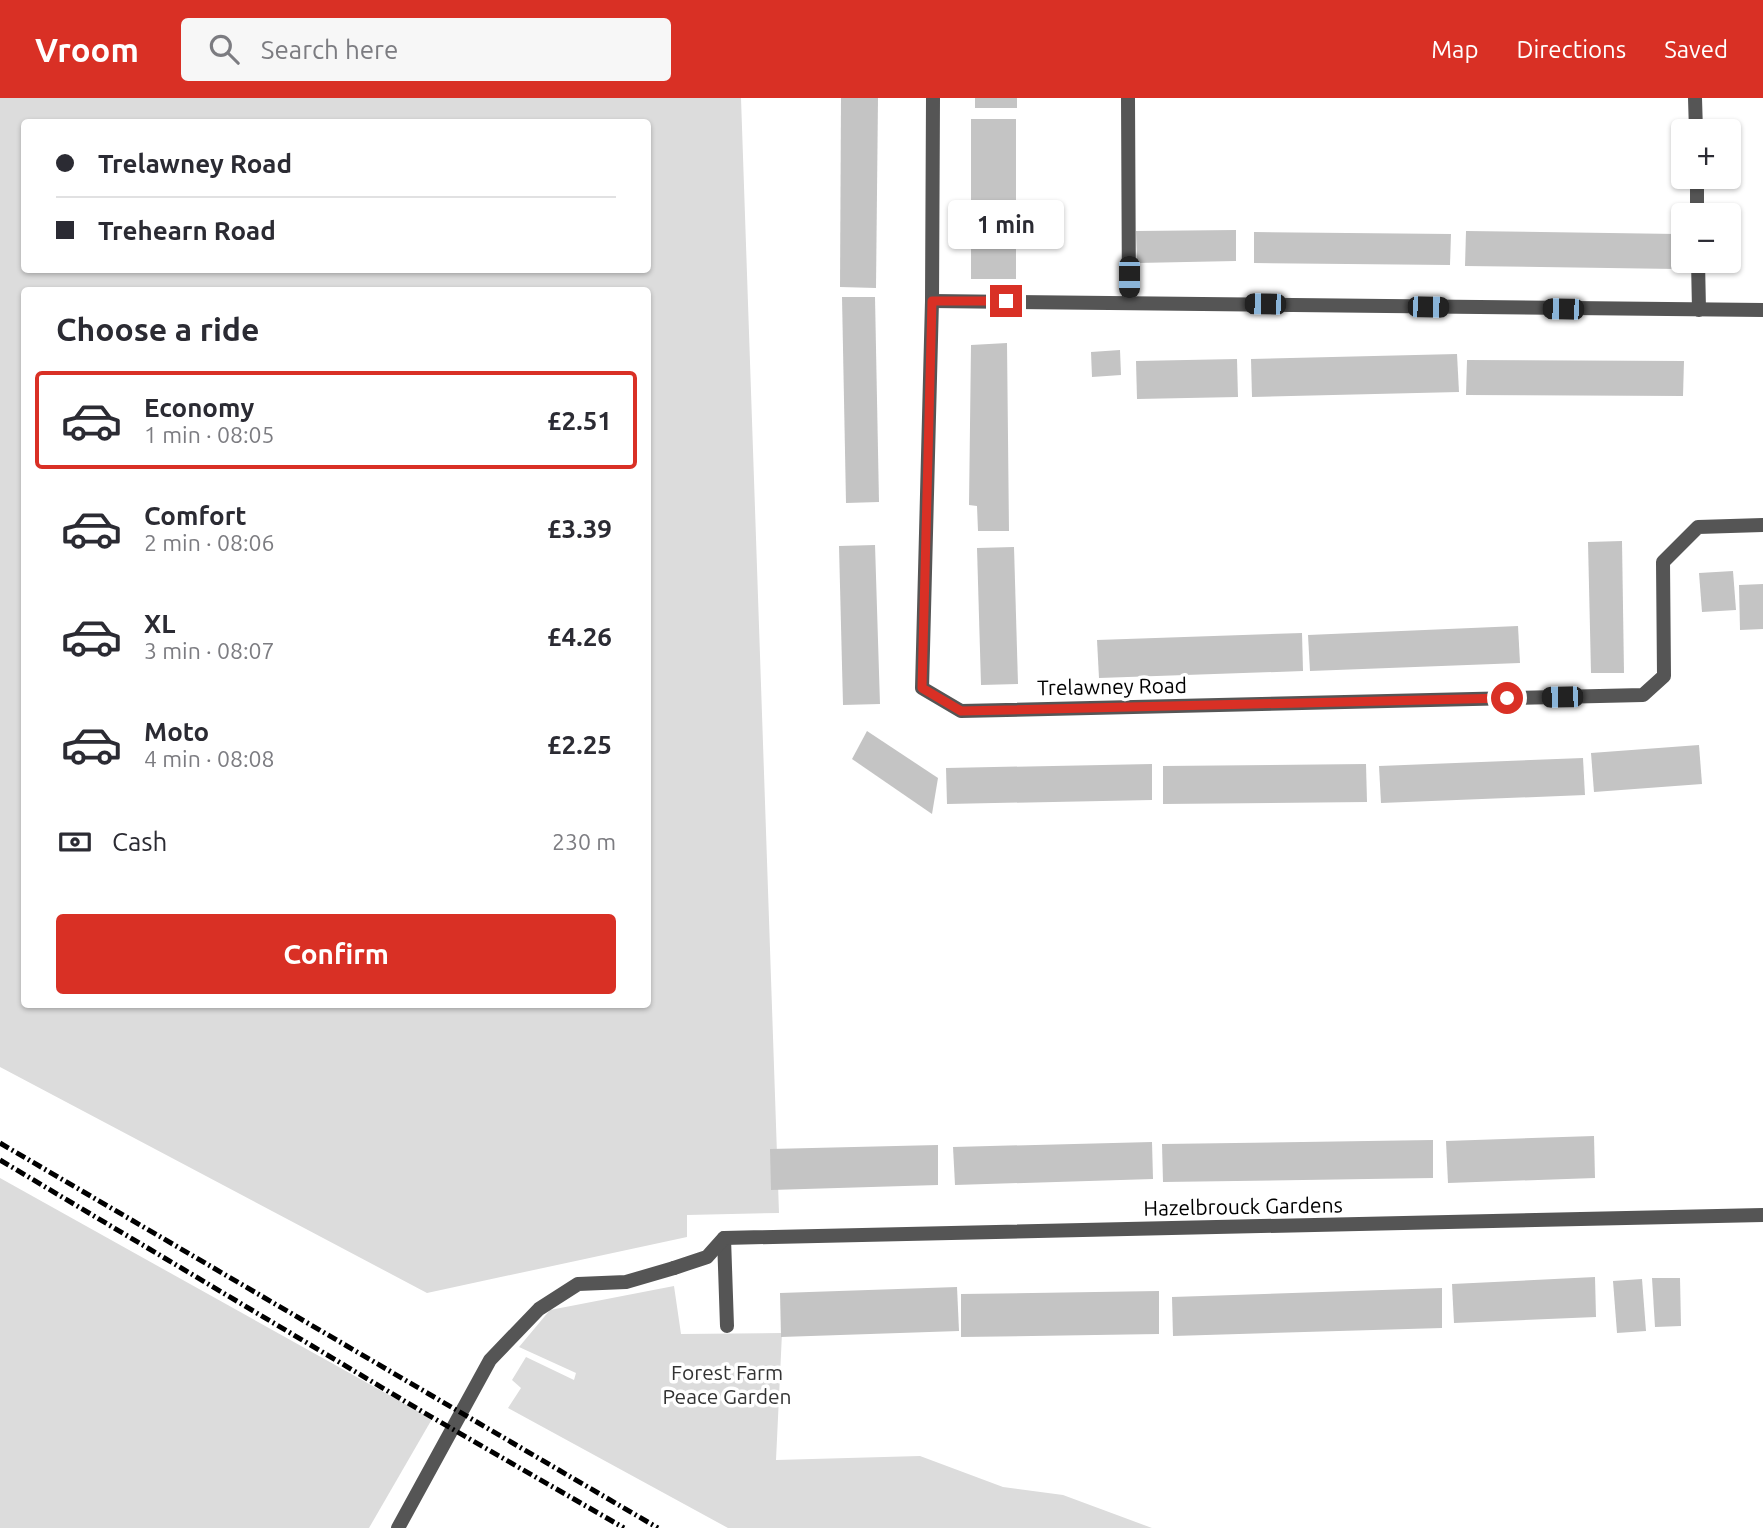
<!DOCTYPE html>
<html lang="en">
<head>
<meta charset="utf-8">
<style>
	:root { --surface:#fff; --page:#f7f7f7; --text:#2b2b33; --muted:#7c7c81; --line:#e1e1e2; --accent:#d93025 }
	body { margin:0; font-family:Ubuntu,sans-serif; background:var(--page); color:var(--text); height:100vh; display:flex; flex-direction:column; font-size:26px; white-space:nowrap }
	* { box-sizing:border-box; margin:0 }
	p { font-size:23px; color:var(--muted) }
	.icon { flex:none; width:38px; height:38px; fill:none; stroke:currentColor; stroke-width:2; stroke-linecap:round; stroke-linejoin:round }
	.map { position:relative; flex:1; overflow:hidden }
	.side { position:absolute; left:21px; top:189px; width:630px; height:721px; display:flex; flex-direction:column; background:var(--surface); border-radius:7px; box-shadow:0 2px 5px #0004 }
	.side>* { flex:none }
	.hud { position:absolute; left:21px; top:21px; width:630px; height:154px; border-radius:7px; box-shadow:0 2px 5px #0004; display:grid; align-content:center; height:154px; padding:0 35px; background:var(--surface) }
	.buttons { position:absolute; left:1671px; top:21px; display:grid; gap:14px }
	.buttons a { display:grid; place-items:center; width:70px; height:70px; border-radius:7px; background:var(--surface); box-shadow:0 2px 5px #0004; font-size:35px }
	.end { position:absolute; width:32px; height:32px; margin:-16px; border:9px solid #d93025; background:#fff; box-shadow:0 0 0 4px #fff }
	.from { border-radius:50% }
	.bubble { position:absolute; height:49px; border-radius:7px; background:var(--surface); box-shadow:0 2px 5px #0004; font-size:23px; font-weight:700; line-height:49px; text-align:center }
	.car { position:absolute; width:21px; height:42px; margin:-21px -10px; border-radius:9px; box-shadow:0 0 5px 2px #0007; background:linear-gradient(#222 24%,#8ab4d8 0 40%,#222 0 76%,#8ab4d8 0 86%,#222 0) }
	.hud b { display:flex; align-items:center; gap:24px; height:66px; font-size:26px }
	.hud b+b { border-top:2px solid var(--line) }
	.hud i { width:18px; height:18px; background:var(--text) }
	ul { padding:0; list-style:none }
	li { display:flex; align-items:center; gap:21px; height:98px; margin:0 14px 10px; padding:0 21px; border:4px solid transparent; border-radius:7px }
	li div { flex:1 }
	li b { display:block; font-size:26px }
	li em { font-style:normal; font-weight:700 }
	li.on { border-color:var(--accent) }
	li>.icon { width:63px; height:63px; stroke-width:1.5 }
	h2 { padding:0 35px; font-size:32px; line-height:84px }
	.pay { display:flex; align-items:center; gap:18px; height:77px; padding:0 35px; font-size:26px }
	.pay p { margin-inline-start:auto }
	.action { display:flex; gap:14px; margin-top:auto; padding:14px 35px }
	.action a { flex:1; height:80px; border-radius:7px; background:var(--accent); color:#fff; font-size:28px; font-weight:700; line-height:80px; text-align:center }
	header { display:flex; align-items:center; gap:42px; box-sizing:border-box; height:98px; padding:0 35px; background:var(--accent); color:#fff }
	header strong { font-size:33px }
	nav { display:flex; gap:38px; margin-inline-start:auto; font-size:24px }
	.search { width:490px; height:63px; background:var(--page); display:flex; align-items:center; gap:18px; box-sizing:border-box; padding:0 24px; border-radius:7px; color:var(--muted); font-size:26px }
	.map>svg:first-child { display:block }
	.green { fill:#dcdcdc; fill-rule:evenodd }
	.building { fill:#c4c4c4 }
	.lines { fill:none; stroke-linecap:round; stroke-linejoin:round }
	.service { stroke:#555; stroke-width:14 }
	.minor { stroke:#555; stroke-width:14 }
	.rail { stroke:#000; stroke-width:5; stroke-dasharray:10 3.5 2 3.5; stroke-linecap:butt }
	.route { stroke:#d93025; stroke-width:9 }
	.labels { text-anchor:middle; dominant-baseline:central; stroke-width:7; stroke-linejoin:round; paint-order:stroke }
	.street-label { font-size:21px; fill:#000; stroke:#fff }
	.park-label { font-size:21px; fill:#333; stroke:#fff }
</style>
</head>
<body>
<header>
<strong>Vroom</strong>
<div class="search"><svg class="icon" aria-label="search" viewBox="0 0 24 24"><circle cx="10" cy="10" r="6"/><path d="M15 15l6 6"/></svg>Search here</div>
<nav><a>Map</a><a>Directions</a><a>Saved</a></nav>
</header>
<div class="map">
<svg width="1763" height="1430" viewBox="0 0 1763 1430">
	<rect width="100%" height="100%" fill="#fff"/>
	<g class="green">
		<path d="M0 0H741L779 1115 687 1117V1139L427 1195 0 969ZM24 24H648V172H24ZM24 192H648V906H24Z"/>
		<polygon points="0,1080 432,1321 369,1430 0,1430"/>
		<polygon points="674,1188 681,1236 782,1235 776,1362 920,1358 1003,1389 1063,1397 1152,1430 728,1430 508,1310 521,1290 512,1282 526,1259 574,1282 576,1275 519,1249 550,1212"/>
	</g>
	<g class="building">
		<polygon points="841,0 878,0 876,190 840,189"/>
		<rect x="975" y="0" width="42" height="10"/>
		<rect x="971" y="21" width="45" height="160"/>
		<polygon points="1236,132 1236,163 1137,165 1136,133"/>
		<polygon points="1466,133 1677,136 1676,171 1465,168"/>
		<polygon points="1254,134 1451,136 1450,167 1254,165"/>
		<polygon points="842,199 875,199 879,404 846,405"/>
		<polygon points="1007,245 1009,433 978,433 977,408 969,407 971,247"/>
		<polygon points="1120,252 1121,277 1092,279 1091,254"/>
		<polygon points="1457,256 1459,294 1252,299 1251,261"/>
		<polygon points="1237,261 1238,299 1137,301 1136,263"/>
		<polygon points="1467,262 1684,263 1683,298 1466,297"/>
		<polygon points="1622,443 1624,575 1591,575 1588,444"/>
		<polygon points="875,447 880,606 843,607 839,448"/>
		<polygon points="1014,449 1018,586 981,587 977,450"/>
		<polygon points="1733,473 1736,512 1702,514 1699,475"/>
		<polygon points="1763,486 1763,531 1740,532 1739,487"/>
		<polygon points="1518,528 1520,565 1310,573 1308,537"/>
		<polygon points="1302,535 1303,573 1099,580 1097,542"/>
		<polygon points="867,633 938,680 932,716 852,661"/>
		<polygon points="1699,647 1702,686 1594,694 1591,655"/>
		<polygon points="1583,660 1585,697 1381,705 1379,668"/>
		<polygon points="1152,666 1152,702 947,706 946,670"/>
		<polygon points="1366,666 1367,704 1163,706 1163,668"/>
		<polygon points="1594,1038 1595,1080 1448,1085 1446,1043"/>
		<polygon points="1433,1042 1433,1080 1163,1084 1162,1046"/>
		<polygon points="1152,1044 1153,1081 955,1087 953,1049"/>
		<polygon points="938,1047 938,1087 771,1092 770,1051"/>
		<polygon points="1595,1179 1596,1219 1454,1225 1452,1186"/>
		<polygon points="1652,1180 1680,1180 1681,1228 1655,1229"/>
		<polygon points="1642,1181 1646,1233 1617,1235 1613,1183"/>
		<polygon points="957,1189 959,1233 781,1239 780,1195"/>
		<polygon points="1442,1190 1442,1230 1173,1238 1172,1199"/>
		<polygon points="1159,1193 1159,1236 961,1239 961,1196"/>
	</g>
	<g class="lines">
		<g class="service">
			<polyline points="1128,0 1129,205"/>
			<polyline points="1695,0 1696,33"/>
			<polyline points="1697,79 1697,117"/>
			<polyline points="1698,163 1699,212"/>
			<polyline points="398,1430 490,1262 539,1211 578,1186 626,1184 674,1170"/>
		</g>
		<g class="minor">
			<polyline points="933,0 932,203 922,590 961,613 1643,597 1664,578 1663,464 1698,429 1763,427"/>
			<polyline points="932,203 1763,212"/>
			<polyline points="724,1140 727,1228"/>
			<polyline points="674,1170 707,1159 724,1140 1763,1117"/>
		</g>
		<g class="rail">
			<polyline points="0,1045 658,1430"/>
			<polyline points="0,1062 423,1314 624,1430"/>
		</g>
	</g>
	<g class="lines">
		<polyline class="route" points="1006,203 932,203 922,590 961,613 1507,600"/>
	</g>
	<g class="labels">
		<g class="street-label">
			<text transform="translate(1112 588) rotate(-1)">Trelawney Road</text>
			<text transform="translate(1243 1108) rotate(-1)">Hazelbrouck Gardens</text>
		</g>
		<g class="park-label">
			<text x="727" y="1274">Forest Farm<tspan x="727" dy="24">Peace Garden</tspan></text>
		</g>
	</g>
</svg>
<div class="buttons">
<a>+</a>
<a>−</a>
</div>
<i class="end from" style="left:1507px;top:600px"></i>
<i class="end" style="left:1006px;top:203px"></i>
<div class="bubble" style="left:948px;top:102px;width:116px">1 min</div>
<i class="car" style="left:1129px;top:179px;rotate:180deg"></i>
<i class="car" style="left:1265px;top:206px;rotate:271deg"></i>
<i class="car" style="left:1428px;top:209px;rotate:91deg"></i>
<i class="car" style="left:1563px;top:211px;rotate:271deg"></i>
<i class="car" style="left:1562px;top:599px;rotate:269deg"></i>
<div class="hud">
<b><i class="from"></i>Trelawney Road</b>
<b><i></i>Trehearn Road</b>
</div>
<section class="side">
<h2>Choose a ride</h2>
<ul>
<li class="on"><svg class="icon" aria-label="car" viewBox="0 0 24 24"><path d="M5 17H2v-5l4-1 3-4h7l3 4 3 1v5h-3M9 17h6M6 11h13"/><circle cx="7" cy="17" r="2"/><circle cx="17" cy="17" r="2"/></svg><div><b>Economy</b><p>1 min · 08:05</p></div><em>£2.51</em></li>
<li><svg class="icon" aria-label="car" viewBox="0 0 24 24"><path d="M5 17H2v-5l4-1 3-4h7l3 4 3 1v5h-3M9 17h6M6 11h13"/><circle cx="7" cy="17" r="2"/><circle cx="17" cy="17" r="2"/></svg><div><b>Comfort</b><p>2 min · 08:06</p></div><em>£3.39</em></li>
<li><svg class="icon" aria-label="car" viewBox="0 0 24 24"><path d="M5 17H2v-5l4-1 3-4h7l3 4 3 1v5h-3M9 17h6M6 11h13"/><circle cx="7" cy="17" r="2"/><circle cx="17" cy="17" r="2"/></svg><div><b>XL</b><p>3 min · 08:07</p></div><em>£4.26</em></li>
<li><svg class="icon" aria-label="car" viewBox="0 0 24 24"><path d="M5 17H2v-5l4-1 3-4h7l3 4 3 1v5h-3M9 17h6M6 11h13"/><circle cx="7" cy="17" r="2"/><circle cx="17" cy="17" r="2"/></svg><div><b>Moto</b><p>4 min · 08:08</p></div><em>£2.25</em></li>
</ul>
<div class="pay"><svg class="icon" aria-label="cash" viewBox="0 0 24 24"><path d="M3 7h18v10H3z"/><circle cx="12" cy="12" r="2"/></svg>Cash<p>230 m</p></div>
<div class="action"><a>Confirm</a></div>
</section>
</div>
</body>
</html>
